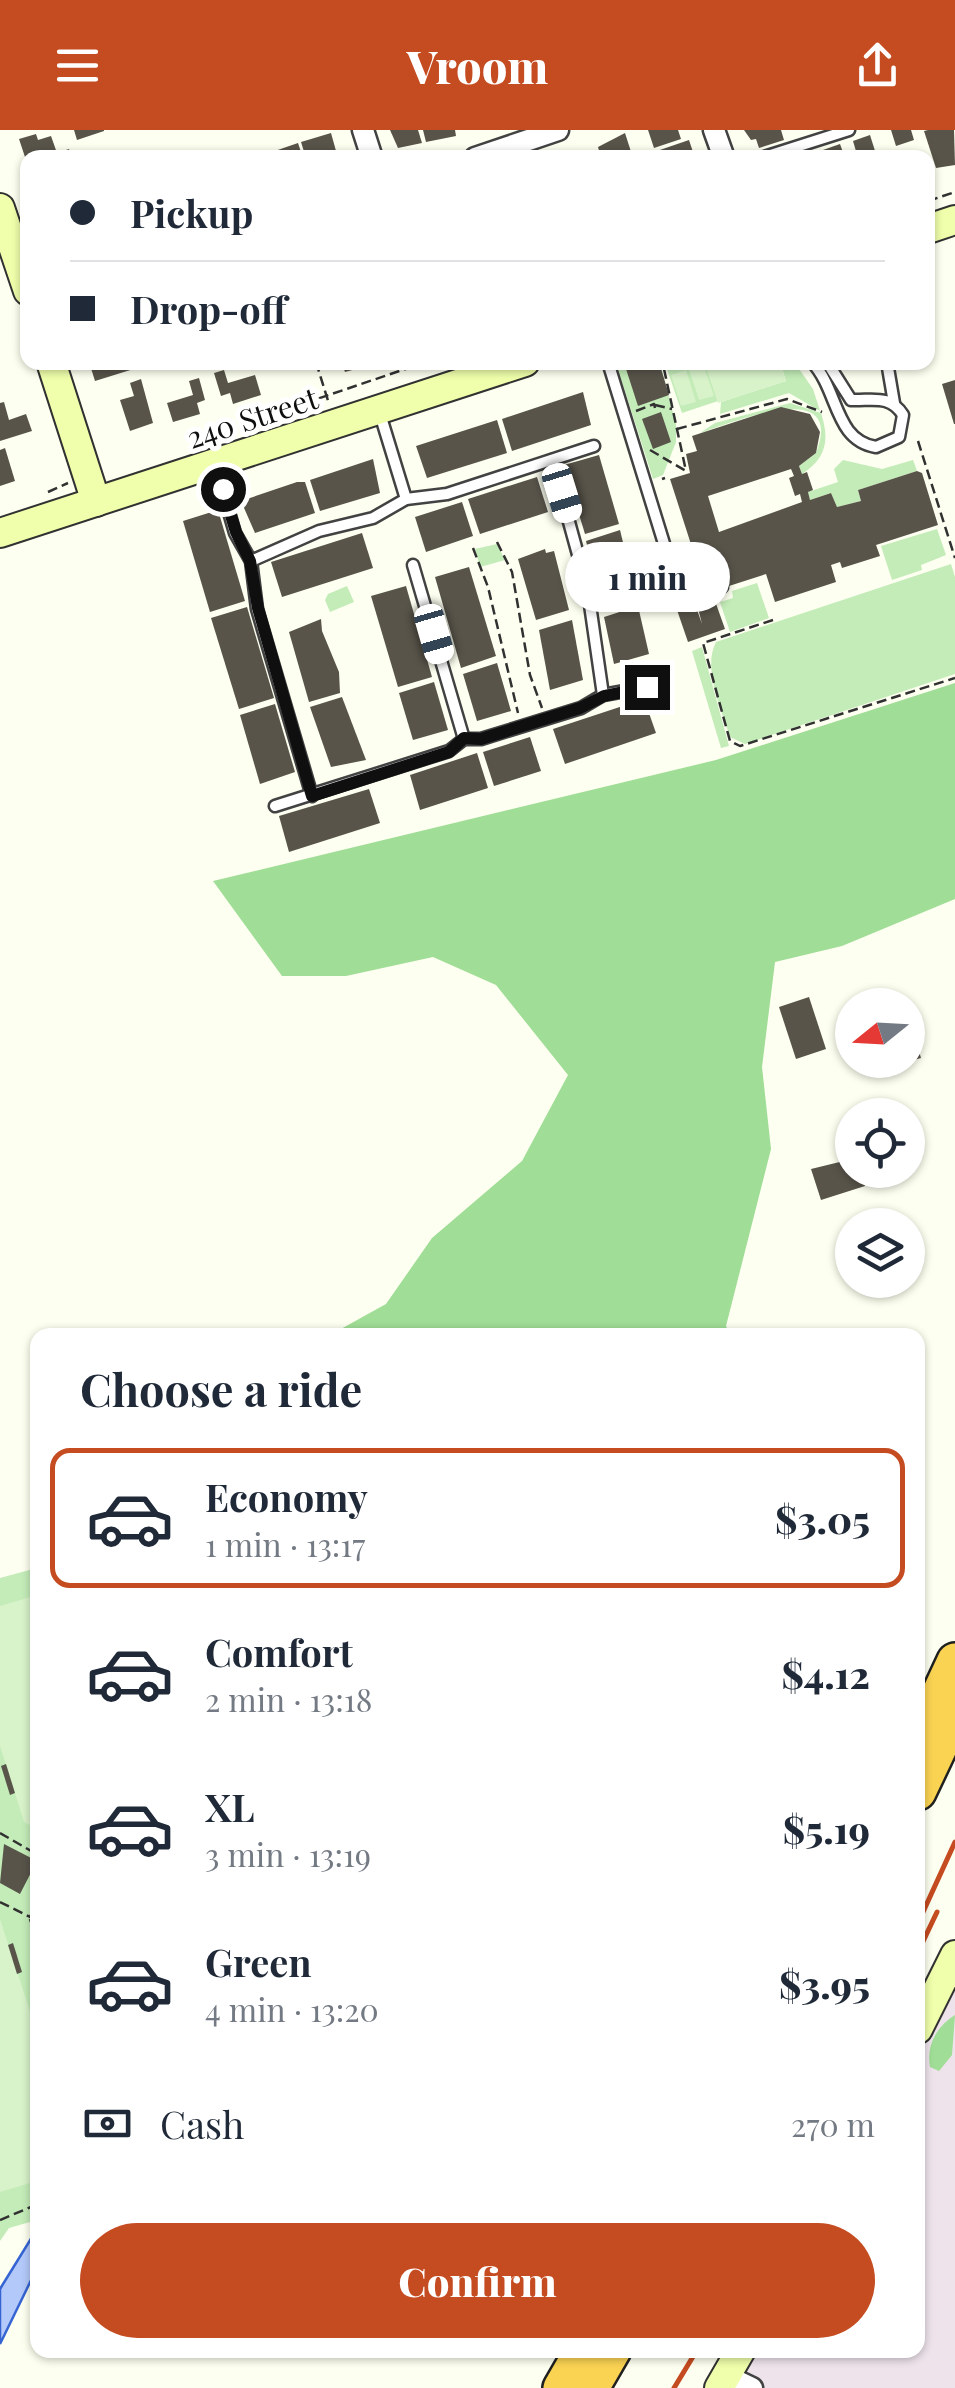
<!DOCTYPE html>
<html lang="en">
<head>
<meta charset="utf-8">
<style>
	:root { --surface:#fff; --page:#f6f6f7; --text:#1f2937; --muted:#747a83; --line:#e0e1e3; --accent:#c54b20 }
	body { margin:0; font-family:"Playfair Display",serif; background:var(--page); color:var(--text); height:100vh; display:flex; flex-direction:column; font-size:38px; white-space:nowrap }
	* { box-sizing:border-box; margin:0 }
	p { font-size:32px; color:var(--muted) }
	.icon { flex:none; width:55px; height:55px; fill:none; stroke:currentColor; stroke-width:2; stroke-linecap:round; stroke-linejoin:round }
	.map { position:relative; flex:1; overflow:hidden }
	.side { position:absolute; left:30px; top:1198px; width:895px; height:1030px; display:flex; flex-direction:column; background:var(--surface); border-radius:20px; box-shadow:0 2px 8px #0004 }
	.side>* { flex:none }
	.hud { position:absolute; left:20px; top:20px; width:915px; height:220px; border-radius:20px; box-shadow:0 2px 8px #0004; display:grid; align-content:center; height:220px; padding:0 50px; background:var(--surface) }
	.needle { width:65px; rotate:252deg }
	.fabs { position:absolute; left:835px; top:858px; display:grid; gap:20px }
	.fabs a { display:grid; place-items:center; width:90px; height:90px; border-radius:50%; background:var(--surface); box-shadow:0 2px 8px #0004; font-size:50px }
	.end { position:absolute; width:45px; height:45px; margin:-22px; border:12px solid #0f0f0f; background:#fff; box-shadow:0 0 0 5px #fff }
	.from { border-radius:50% }
	.bubble { position:absolute; height:70px; border-radius:35px; background:var(--surface); box-shadow:0 2px 8px #0004; font-size:32px; font-weight:800; line-height:70px; text-align:center }
	.car { position:absolute; width:30px; height:60px; margin:-30px -15px; border-radius:12px; box-shadow:0 0 8px 2px #0007; background:linear-gradient(#fff 24%,#345 0 40%,#fff 0 76%,#345 0 86%,#fff 0) }
	.hud b { display:flex; align-items:center; gap:35px; height:95px; font-size:38px }
	.hud b+b { border-top:2px solid var(--line) }
	.hud i { width:25px; height:25px; background:var(--text) }
	ul { padding:0; list-style:none }
	li { display:flex; align-items:center; gap:30px; height:140px; margin:0 20px 15px; padding:0 30px; border:5px solid transparent; border-radius:20px }
	li div { flex:1 }
	li b { display:block; font-size:38px }
	li em { font-style:normal; font-weight:800 }
	li.selected { border-color:var(--accent) }
	li>.icon { width:90px; height:90px; stroke-width:1.5 }
	h2 { padding:0 50px; font-size:45px; line-height:120px }
	.pay { display:flex; align-items:center; gap:25px; height:110px; padding:0 50px; font-size:38px }
	.pay p { margin-inline-start:auto }
	.action { display:flex; gap:20px; margin-top:auto; padding:20px 50px }
	.action a { flex:1; height:115px; border-radius:60px; background:var(--accent); color:#fff; font-size:40px; font-weight:800; line-height:115px; text-align:center }
	header { display:flex; justify-content:space-between; align-items:center; height:130px; padding:0 50px; background:var(--accent); color:#fff; font-size:45px; font-weight:800 }
	.map>svg:first-child { display:block }
	.industrial { fill:#eee3eb }
	.green { fill:#c3ecb8 }
	.forest { fill:#a0dd96 }
	.pitch { fill:#d8f2ca }
	.water { fill:#b3c9f9; stroke:#3664d3; stroke-width:2.5 }
	.building { fill:#58544a; fill-rule:evenodd }
	.lines { fill:none; stroke-linecap:round; stroke-linejoin:round }
	.lane-casing { stroke:#424242; stroke-width:15 }
	.street-casing { stroke:#424242; stroke-width:25 }
	.secondary-casing { stroke:#313131; stroke-width:32 }
	.highway-casing { stroke:#202020; stroke-width:40 }
	.path { stroke:#313131; stroke-width:2.5; stroke-dasharray:10 5; stroke-linecap:butt }
	.lane { stroke:#fff; stroke-width:10 }
	.street { stroke:#fff; stroke-width:20 }
	.secondary { stroke:#efffab; stroke-width:28 }
	.highway { stroke:#fad353; stroke-width:35 }
	.rail { stroke:#c54b20; stroke-width:5 }
	.route { stroke:#0f0f0f; stroke-width:12 }
	.labels { text-anchor:middle; dominant-baseline:central; stroke-width:10; stroke-linejoin:round; paint-order:stroke }
	.street-label { font-size:30px; fill:#0f0f0f; stroke:#fff }
</style>
</head>
<body>
<header><svg class="icon" aria-label="menu" viewBox="0 0 24 24"><path d="M4 6h16M4 12h16M4 18h16"/></svg>Vroom<svg class="icon" aria-label="share" viewBox="0 0 24 24"><path d="M12 15V3M7 8l5-5 5 5M5 13v7h14v-7"/></svg></header>
<div class="map">
<svg width="955" height="2258" viewBox="0 0 955 2258">
	<rect width="100%" height="100%" fill="#fdfff0"/>
	<polygon class="industrial" points="955,1825 955,2258 719,2258 741,2220 918,2220 918,1899"/>
	<g class="green">
		<polygon points="780,232 795,233 813,259 820,281 789,263 720,284 721,272 786,251"/>
		<polygon points="616,233 705,233 718,271 682,283 667,239 661,237 676,294 676,312 663,345 653,349"/>
		<path d="M790 273 821 283C830 311 826 328 802 344L799 336 816 323C847 244 728 294 700 303L715 293Z"/>
		<polygon points="843,330 882,339 913,330 917,341 858,360 861,371 837,377 831,363 810,370 808,362 838,352 834,339"/>
		<polygon points="937,399 946,425 921,435 922,440 892,450 881,416"/>
		<polygon points="497,414 505,430 480,437 475,419"/>
		<path d="M951 434 955 447V544L745 614 730 607C722 580 702 539 716 512Z"/>
		<polygon points="757,453 769,488 730,502 720,472 733,468 732,461"/>
		<polygon points="347,456 354,472 330,482 325,470 328,464"/>
		<polygon points="702,517 729,616 721,618 692,521"/>
		<polygon points="37,1438 37,2090 9,2098 0,2111 0,1448"/>
	</g>
	<g class="forest">
		<polygon points="955,553 955,769 842,816 775,832 762,937 771,1019 726,1196 730,1205 330,1205 386,1174 432,1108 522,1031 568,945 496,855 433,827 346,846 282,846 213,751 716,630"/>
		<path d="M955 1885 952 1925 939 1941 930 1937C926 1915 937 1896 955 1885Z"/>
	</g>
	<g class="pitch">
		<polygon points="705,233 780,233 786,251 718,273"/>
		<polygon points="703,234 714,266 699,270 689,239"/>
		<polygon points="686,240 696,272 681,276 671,245"/>
		<polygon points="37,1465 37,1699 24,1692 0,1616 0,1476"/>
		<polygon points="0,1789 38,1906 37,2051 0,2062"/>
	</g>
	<polygon class="water" points="37,2099 37,2138 0,2214 0,2159"/>
	<g class="building">
		<polygon points="74,0 104,0 104,1 77,10"/>
		<polygon points="390,0 418,0 422,13 398,18"/>
		<polygon points="423,0 455,0 456,6 426,12"/>
		<polygon points="648,0 678,0 681,9 654,18"/>
		<polygon points="744,0 781,0 784,10 759,18 756,9 751,10"/>
		<polygon points="891,0 911,0 914,10 896,16"/>
		<polygon points="928,0 954,0 955,35 936,38 924,1"/>
		<polygon points="331,3 338,28 306,28 301,12"/>
		<polygon points="625,3 633,28 601,28 598,17"/>
		<polygon points="36,4 38,10 51,6 57,23 69,19 72,28 25,27 19,9"/>
		<polygon points="870,5 876,24 858,28 853,11"/>
		<polygon points="689,10 695,28 656,28 654,22"/>
		<polygon points="298,13 303,28 270,28 269,23"/>
		<polygon points="840,14 845,28 804,28 823,20"/>
		<polygon points="89,232 138,232 140,237 95,251"/>
		<polygon points="341,232 366,232 367,236 345,242"/>
		<polygon points="647,232 659,232 669,265 638,276 626,239"/>
		<polygon points="224,240 228,253 255,245 261,265 233,274 230,263 221,266 214,243"/>
		<polygon points="199,248 205,270 197,273 200,284 173,292 167,273 193,265 189,251"/>
		<polygon points="141,249 153,293 130,301 120,270 134,266 130,253"/>
		<polygon points="955,250 955,294 954,294 942,254"/>
		<polygon points="583,262 591,295 512,321 502,289"/>
		<polygon points="4,272 9,290 26,284 32,301 0,311 0,273"/>
		<path d="M781 277 810 284 820 302 816 323 799 336 802 344 807 342 813 360 808 362 810 370 831 363 837 377 861 371 858 360 917 341 922 343 938 395 876 415 880 426 842 438 840 432 831 435 836 452 775 472 766 444 729 456 717 429 698 436 670 349 690 343 686 324 697 321 692 306ZM791 339 794 346 789 348 795 366 800 364 802 372 719 402 708 366Z"/>
		<polygon points="661,282 671,312 653,319 642,289"/>
		<polygon points="497,290 507,323 427,348 416,316"/>
		<polygon points="5,318 15,351 0,356 0,320"/>
		<polygon points="599,325 619,394 585,404 564,335"/>
		<polygon points="373,329 380,363 320,381 310,350"/>
		<polygon points="537,347 548,382 480,404 468,369"/>
		<polygon points="297,352 305,352 315,383 255,403 241,371"/>
		<polygon points="462,372 473,406 426,422 415,387"/>
		<polygon points="218,380 245,471 210,482 183,391"/>
		<polygon points="620,400 637,470 603,480 586,411"/>
		<polygon points="362,403 373,438 282,467 271,432"/>
		<polygon points="545,419 546,423 554,421 569,480 536,490 518,429"/>
		<polygon points="469,437 496,526 461,538 435,447"/>
		<polygon points="406,456 432,547 398,557 371,466"/>
		<polygon points="714,468 725,499 688,512 677,480 695,474 702,494 697,474"/>
		<polygon points="638,476 649,524 614,534 604,487"/>
		<polygon points="247,477 274,568 239,579 211,488"/>
		<polygon points="321,489 322,501 339,542 340,563 309,572 289,502"/>
		<polygon points="572,490 583,550 550,560 539,500"/>
		<polygon points="497,533 511,581 477,591 463,544"/>
		<polygon points="434,552 448,600 413,610 399,563"/>
		<polygon points="342,567 366,630 331,637 310,577"/>
		<polygon points="644,569 656,603 565,634 553,599"/>
		<polygon points="275,574 295,642 260,654 240,585"/>
		<polygon points="530,607 541,641 494,656 483,622"/>
		<polygon points="477,623 488,658 420,680 410,645"/>
		<polygon points="369,659 380,693 289,722 279,686"/>
		<polygon points="809,867 826,919 796,929 779,877"/>
		<polygon points="914,904 921,928 884,938 883,932 865,937 863,930 908,930 908,906"/>
		<polygon points="852,1029 852,1040 860,1040 865,1056 821,1070 811,1039"/>
		<polygon points="6,1634 15,1663 10,1665 1,1636"/>
		<polygon points="4,1714 37,1731 20,1764 0,1753"/>
		<polygon points="13,1813 22,1842 17,1844 8,1815"/>
	</g>
	<g class="lines">
		<defs>
			<g id="lane">
				<polyline points="761,28 849,0"/>
				<polyline points="608,232 678,459 692,465 722,457"/>
				<path d="M812 232C839 261 834 310 876 317L899 307 903 285C890 264 872 271 851 270L827 232"/>
				<polyline points="887,232 894,273"/>
				<polyline points="380,284 406,369"/>
				<polyline points="552,330 588,461 603,565"/>
				<polyline points="215,334 235,403 251,431 257,479 312,666"/>
				<polyline points="251,431 319,401 373,388 406,369 447,364 594,316"/>
				<polyline points="413,435 464,609"/>
				<polyline points="275,676 449,621 464,609 481,609 581,578 603,565 647,557"/>
			</g>
			<g id="street">
				<polyline points="363,0 372,28"/>
				<polyline points="714,0 724,28"/>
				<polyline points="475,28 558,0"/>
				<polyline points="727,2246 752,2258"/>
			</g>
			<g id="secondary">
				<polyline points="0,78 28,161"/>
				<polyline points="928,99 955,90"/>
				<polyline points="51,232 96,372"/>
				<polyline points="0,403 525,232"/>
				<polyline points="918,1899 955,1825"/>
				<polyline points="719,2258 741,2220"/>
			</g>
			<g id="highway">
				<polyline points="918,1610 955,1531"/>
				<polyline points="918,1662 954,1586"/>
				<polyline points="561,2258 583,2220"/>
				<polyline points="591,2258 613,2220"/>
			</g>
		</defs>
		<use href="#lane" class="lane-casing"/>
		<use href="#street" class="street-casing"/>
		<use href="#secondary" class="secondary-casing"/>
		<use href="#highway" class="highway-casing"/>
		<g class="path">
			<polyline points="928,71 955,62"/>
			<polyline points="316,232 329,274"/>
			<polyline points="664,239 686,341"/>
			<polyline points="655,275 672,279"/>
			<polyline points="307,277 314,270 426,232"/>
			<polyline points="636,281 654,274 655,278"/>
			<polyline points="677,299 787,269 822,282"/>
			<polyline points="918,311 955,428"/>
			<polyline points="650,320 686,341"/>
			<polyline points="662,349 665,348"/>
			<polyline points="48,362 68,353"/>
			<polyline points="497,412 512,442 530,545 542,578"/>
			<polyline points="473,418 488,457 518,583"/>
			<polyline points="692,441 695,440"/>
			<polyline points="773,490 703,513 730,611 740,616 955,548"/>
			<polyline points="0,1703 38,1725"/>
			<polyline points="0,1772 30,1787 38,1770"/>
			<polyline points="30,1789 38,1812"/>
			<polyline points="0,2090 38,2074"/>
		</g>
		<use href="#lane" class="lane"/>
		<use href="#street" class="street"/>
		<use href="#secondary" class="secondary"/>
		<use href="#highway" class="highway"/>
		<g class="rail">
			<polyline points="918,1793 955,1712"/>
			<polyline points="918,1822 937,1782"/>
			<polyline points="674,2258 697,2220"/>
		</g>
	</g>
	<g class="lines">
		<polyline class="route" points="223,359 236,402 250,431 258,478 312,666 449,622 464,608 481,609 580,578 604,566 647,557"/>
	</g>
	<g class="labels">
		<g class="street-label">
			<text transform="translate(252 287) rotate(-18)">240 Street</text>
		</g>
	</g>
</svg>
<div class="fabs">
<a><svg class="needle" viewBox="-14 -14 28 28"><path d="M0-13l5 13h-10z" fill="#e53935"/><path d="M0 13l5-13h-10z" fill="#747a83"/></svg></a>
<a><svg class="icon" aria-label="locate" viewBox="0 0 24 24"><circle cx="12" cy="12" r="6"/><path d="M12 2v4M12 18v4M2 12h4M18 12h4"/></svg></a>
<a><svg class="icon" aria-label="layers" viewBox="0 0 24 24"><path d="M12 4l9 5-9 5-9-5zM3 14l9 5 9-5"/></svg></a>
</div>
<i class="end from" style="left:223px;top:359px"></i>
<i class="end" style="left:647px;top:557px"></i>
<div class="bubble" style="left:565px;top:412px;width:165px">1 min</div>
<i class="car" style="left:562px;top:363px;rotate:163deg"></i>
<i class="car" style="left:434px;top:504px;rotate:164deg"></i>
<div class="hud">
<b><i class="from"></i>Pickup</b>
<b><i></i>Drop-off</b>
</div>
<section class="side">
<h2>Choose a ride</h2>
<ul>
<li class="selected"><svg class="icon" aria-label="car" viewBox="0 0 24 24"><path d="M5 17H2v-5l4-1 3-4h7l3 4 3 1v5h-3M9 17h6M6 11h13"/><circle cx="7" cy="17" r="2"/><circle cx="17" cy="17" r="2"/></svg><div><b>Economy</b><p>1 min · 13:17</p></div><em>$3.05</em></li>
<li><svg class="icon" aria-label="car" viewBox="0 0 24 24"><path d="M5 17H2v-5l4-1 3-4h7l3 4 3 1v5h-3M9 17h6M6 11h13"/><circle cx="7" cy="17" r="2"/><circle cx="17" cy="17" r="2"/></svg><div><b>Comfort</b><p>2 min · 13:18</p></div><em>$4.12</em></li>
<li><svg class="icon" aria-label="car" viewBox="0 0 24 24"><path d="M5 17H2v-5l4-1 3-4h7l3 4 3 1v5h-3M9 17h6M6 11h13"/><circle cx="7" cy="17" r="2"/><circle cx="17" cy="17" r="2"/></svg><div><b>XL</b><p>3 min · 13:19</p></div><em>$5.19</em></li>
<li><svg class="icon" aria-label="car" viewBox="0 0 24 24"><path d="M5 17H2v-5l4-1 3-4h7l3 4 3 1v5h-3M9 17h6M6 11h13"/><circle cx="7" cy="17" r="2"/><circle cx="17" cy="17" r="2"/></svg><div><b>Green</b><p>4 min · 13:20</p></div><em>$3.95</em></li>
</ul>
<div class="pay"><svg class="icon" aria-label="cash" viewBox="0 0 24 24"><path d="M3 7h18v10H3z"/><circle cx="12" cy="12" r="2"/></svg>Cash<p>270 m</p></div>
<div class="action"><a>Confirm</a></div>
</section>
</div>
</body>
</html>
